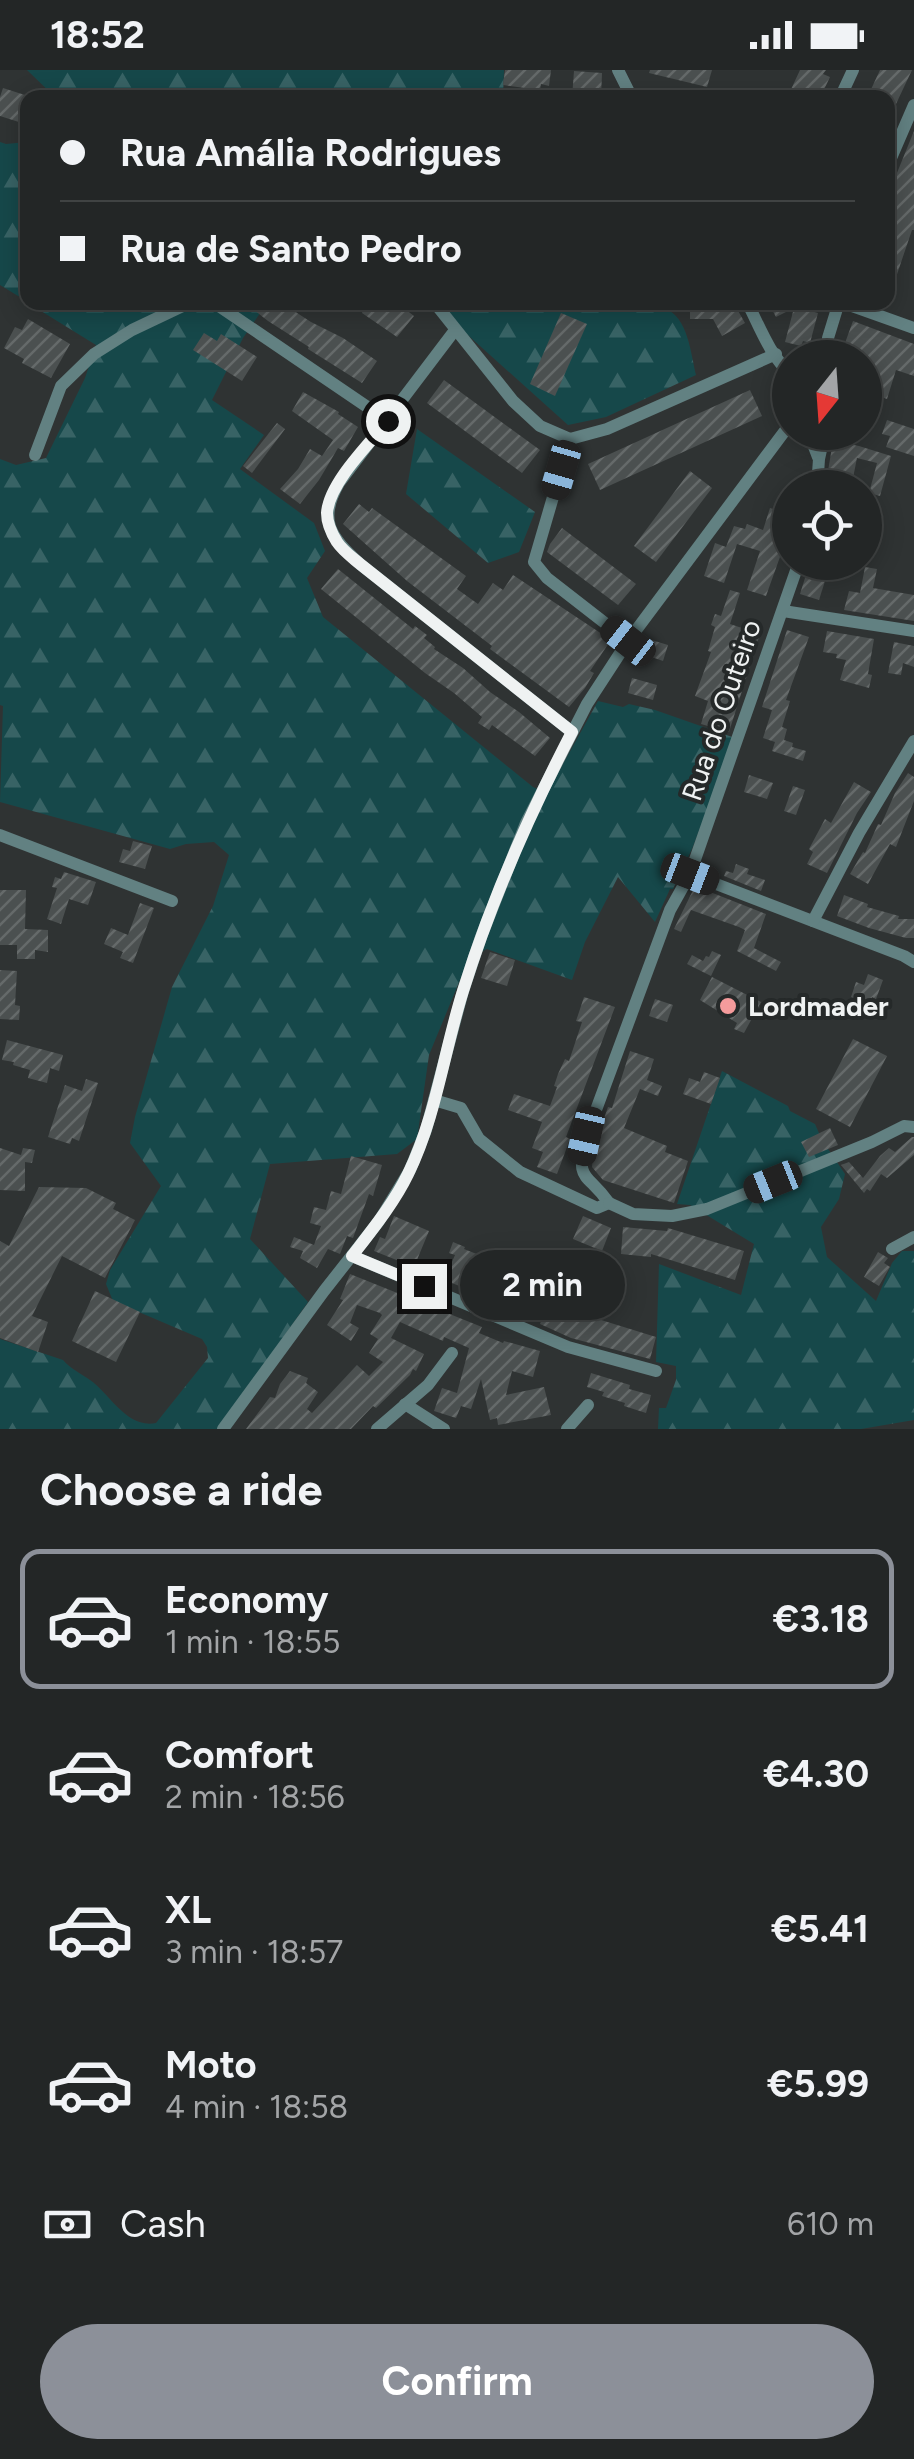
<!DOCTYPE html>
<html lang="en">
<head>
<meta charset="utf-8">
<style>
	:root { --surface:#232626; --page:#2f3232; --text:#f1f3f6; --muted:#a3a5a7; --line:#404343; --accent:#8c9099 }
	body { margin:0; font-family:Figtree,sans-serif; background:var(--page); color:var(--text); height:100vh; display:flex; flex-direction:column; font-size:38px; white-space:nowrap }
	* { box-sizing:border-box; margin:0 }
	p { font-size:32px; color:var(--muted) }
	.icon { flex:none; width:55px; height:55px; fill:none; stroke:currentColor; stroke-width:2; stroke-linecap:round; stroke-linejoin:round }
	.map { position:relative; height:1359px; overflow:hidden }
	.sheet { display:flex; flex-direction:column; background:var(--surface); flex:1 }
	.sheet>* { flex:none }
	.top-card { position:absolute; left:20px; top:20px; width:875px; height:220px; border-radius:20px; box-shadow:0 5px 25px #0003,0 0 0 2px var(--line); display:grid; align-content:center; height:220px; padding:0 40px; background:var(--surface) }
	.needle { width:65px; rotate:197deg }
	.controls { position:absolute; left:772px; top:270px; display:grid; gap:20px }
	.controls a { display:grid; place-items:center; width:110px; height:110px; border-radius:50%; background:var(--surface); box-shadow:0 5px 25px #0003,0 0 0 2px var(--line); font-size:50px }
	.end { position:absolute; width:45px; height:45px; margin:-22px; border:12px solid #eff2f2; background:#111; box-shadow:0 0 0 5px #111 }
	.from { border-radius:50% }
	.bubble { position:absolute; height:70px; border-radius:35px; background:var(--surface); box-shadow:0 5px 25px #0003,0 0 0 2px var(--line); font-size:32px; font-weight:700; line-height:70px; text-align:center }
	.car { position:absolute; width:30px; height:60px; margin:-30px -15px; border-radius:12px; box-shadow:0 0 8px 2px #0007; background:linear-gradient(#222 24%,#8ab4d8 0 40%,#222 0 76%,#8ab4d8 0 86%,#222 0) }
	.top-card b { display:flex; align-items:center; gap:35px; height:95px; font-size:38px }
	.top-card b+b { border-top:2px solid var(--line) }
	.top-card i { width:25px; height:25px; background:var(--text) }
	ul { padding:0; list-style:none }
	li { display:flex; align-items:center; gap:30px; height:140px; margin:0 20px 15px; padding:0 20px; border:5px solid transparent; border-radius:20px }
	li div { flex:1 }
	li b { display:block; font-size:38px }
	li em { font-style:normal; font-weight:700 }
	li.active { border-color:var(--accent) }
	li>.icon { width:90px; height:90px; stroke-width:1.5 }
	h2 { padding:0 40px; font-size:45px; line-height:120px }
	.pay { display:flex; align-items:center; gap:25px; height:110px; padding:0 40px; font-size:38px }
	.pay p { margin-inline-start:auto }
	.action { display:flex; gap:20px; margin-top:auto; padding:20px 40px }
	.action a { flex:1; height:115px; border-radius:60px; background:var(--accent); color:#fff; font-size:40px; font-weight:700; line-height:115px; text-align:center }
	.status { display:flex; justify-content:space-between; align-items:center; height:70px; padding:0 50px; background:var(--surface); direction:ltr }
	.status svg { height:28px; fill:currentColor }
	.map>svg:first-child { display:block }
	.forest { fill:url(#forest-firs) }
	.building { fill:url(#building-hatch) }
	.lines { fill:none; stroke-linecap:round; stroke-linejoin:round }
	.minor { stroke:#628182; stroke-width:12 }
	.route { stroke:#eff2f2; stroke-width:12 }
	.poi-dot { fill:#f59b9c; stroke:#252929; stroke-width:4 }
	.labels { text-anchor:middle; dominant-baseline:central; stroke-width:8; stroke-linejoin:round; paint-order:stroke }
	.street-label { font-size:28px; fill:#eff2f2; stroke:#252929 }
	.poi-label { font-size:28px; font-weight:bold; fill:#eff2f2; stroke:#252929; text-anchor:start }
</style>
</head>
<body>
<div class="status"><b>18:52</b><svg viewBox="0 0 49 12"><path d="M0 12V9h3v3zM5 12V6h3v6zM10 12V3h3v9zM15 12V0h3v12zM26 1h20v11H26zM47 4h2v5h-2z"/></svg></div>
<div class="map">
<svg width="914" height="1359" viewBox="0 0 914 1359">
	<defs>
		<pattern id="forest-firs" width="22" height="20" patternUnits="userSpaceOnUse" patternTransform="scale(2.5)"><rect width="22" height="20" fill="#16484a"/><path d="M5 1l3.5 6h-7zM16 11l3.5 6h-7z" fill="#386365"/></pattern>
		<pattern id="building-hatch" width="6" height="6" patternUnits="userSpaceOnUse" patternTransform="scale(2.5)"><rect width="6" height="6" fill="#4b5050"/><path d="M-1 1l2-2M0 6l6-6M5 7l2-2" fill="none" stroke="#656a6a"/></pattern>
	</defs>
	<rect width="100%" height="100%" fill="#2f3333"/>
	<g class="forest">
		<polygon points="27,0 504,0 503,27 56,28"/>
		<polygon points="0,72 6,74 27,72 28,232 0,215"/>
		<path d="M622 232C636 234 652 234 665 239 688 246 691 285 696 305L606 347 568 355 460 258 435 233Z"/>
		<path d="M28 233H267L243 268 212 330 264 365 240 399 314 453 325 481 307 508 323 547 533 717 547 723 598 631 623 637 629 634 655 640 735 668 692 779 673 819H670L655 852 618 807 585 872 572 910 487 879 469 888 429 985 417 1069 397 1084 270 1094 250 1169 308 1232 219 1359H0V1269L63 1290C71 1299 80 1303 90 1310 110 1324 127 1359 156 1353L208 1288 207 1277 202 1269 113 1231 106 1214 110 1200 161 1116 130 1073 135 1047 172 917 213 836 229 785 214 772 186 774 170 779 0 732 3 636 0 635V389L16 395 46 388 85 308 96 275Z"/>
		<polygon points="417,359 535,442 519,482 488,493 406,424"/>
		<polygon points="722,1001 788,1036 790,1041 815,1054 822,1070 845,1104 839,1129 821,1157 827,1187 876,1231 892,1193 902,1181 914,1181 914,1350 861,1359 658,1359 659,1338 666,1338 676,1310 676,1296 656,1292 659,1194 741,1225 754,1174 690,1135 677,1134"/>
	</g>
	<g class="building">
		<polygon points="505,0 551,0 549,16 541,14 540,20 503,15"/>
		<polygon points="650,0 712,0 707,17 649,3"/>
		<polygon points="800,0 826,0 823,4 830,7 820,28 787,28"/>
		<polygon points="880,0 912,0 888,51 888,28 867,28"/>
		<polygon points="574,1 602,3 601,28 572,28"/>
		<polygon points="3,18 28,26 28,45 25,54 0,46 0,27"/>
		<polygon points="914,61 914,160 912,160 889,228 888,125"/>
		<polygon points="244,232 295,232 291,239 311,252 343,268 377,291 362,313 308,279 309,277 268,251"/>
		<polygon points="351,232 396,232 414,246 397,267 362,243 363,240"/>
		<polygon points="710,232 733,232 745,253 722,266 713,249 690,249 690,234 712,235"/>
		<polygon points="768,232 804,232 796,237 818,243 810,273 803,271 801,276 785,272 794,238 776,247"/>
		<polygon points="561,243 587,254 555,326 530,314"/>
		<polygon points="28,249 70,274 51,308 22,293 24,289 4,278 15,257 22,260"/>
		<polygon points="853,251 914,274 914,306 896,300 887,329 865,321 865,288 851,288 841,284"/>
		<polygon points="204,263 217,271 221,264 257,287 242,311 193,280"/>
		<polygon points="444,310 540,380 522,403 427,333"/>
		<polygon points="750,320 762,346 600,420 588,394"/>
		<polygon points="303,322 339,342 338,344 358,357 344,381 338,378 319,410 300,434 280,419 298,399 310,379 322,386 333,370 292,341"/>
		<polygon points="887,350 914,359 914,386 886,377 890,366 882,364"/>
		<polygon points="277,353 285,359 252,403 243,396"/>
		<polygon points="833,371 859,376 891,386 880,426 869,423 877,393 857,388 851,418 829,418 833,402 828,401"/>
		<polygon points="690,401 712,418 656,492 634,476"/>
		<polygon points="359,434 369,442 372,438 466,506 457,519 478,534 493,513 503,520 513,505 611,570 590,601 594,603 585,618 569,637 490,579 492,576 407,511 343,454"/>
		<polygon points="770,438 790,444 790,459 766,526 747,520 760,481 737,474 724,513 704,506 715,473 726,477 734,456 745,459 747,454 763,460"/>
		<polygon points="562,458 636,514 618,535 547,482 550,474"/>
		<polygon points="810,492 831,492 819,530 800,524"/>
		<polygon points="865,497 877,499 873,518 914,525 914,551 844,540 849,521 860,523"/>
		<polygon points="338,499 413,559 415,556 427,565 424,568 435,577 434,579 463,598 490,622 519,642 550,668 535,686 492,655 489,660 478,653 482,647 454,623 425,603 321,519"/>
		<polygon points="730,520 740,523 730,554 760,564 729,662 701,654 708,631 695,626 711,582 708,581 715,557 711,555 715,544 721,546"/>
		<polygon points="787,560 809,567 786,630 790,631 782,657 787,659 784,670 793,673 792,677 806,681 803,691 772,681 775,672 763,668 772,640 762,637"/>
		<polygon points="827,561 874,569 868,604 872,605 869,618 840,610 846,590 836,588 837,584 823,582"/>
		<polygon points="645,568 668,575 663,591 640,583"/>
		<polygon points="894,572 914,576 914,597 903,593 901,605 888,603"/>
		<polygon points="632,608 657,615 653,630 628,623"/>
		<polygon points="908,703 914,707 914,731 896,777 890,774 868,814 850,804 863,782 865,783 878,754 881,755 895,723"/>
		<polygon points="749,705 773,713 767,729 744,722"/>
		<polygon points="854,712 871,722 857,743 827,803 807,794 813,782 809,779 825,749 831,753"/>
		<polygon points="793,716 805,720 796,745 784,741"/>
		<polygon points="133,771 152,776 145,799 119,792 123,779 130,781"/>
		<polygon points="736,794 749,799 747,804 765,810 761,821 724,806 726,801 733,803"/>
		<polygon points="64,802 96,812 88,835 69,829 61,854 47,849 57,818 52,817 55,807 61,809"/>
		<polygon points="695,816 766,844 754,878 781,892 776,901 737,881 745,860 739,857 691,840 681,862 674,859"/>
		<polygon points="0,820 26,820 25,859 48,860 48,882 35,880 35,889 17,889 17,875 0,875"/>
		<polygon points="844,825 868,834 867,837 899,846 898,849 914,849 914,868 906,868 869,858 837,846"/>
		<polygon points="140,833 154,838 133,893 120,888 123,882 104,874 111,858 128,865"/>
		<polygon points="712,881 721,885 711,906 687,894 692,885 703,891 706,886 709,887"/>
		<polygon points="490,882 515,890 507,916 481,908"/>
		<polygon points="0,900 17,901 15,935 20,936 19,950 0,949"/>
		<polygon points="868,904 883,910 876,929 872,927 870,934 851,927 856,912 864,915"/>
		<polygon points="712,907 761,932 744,963 734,959 737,953 700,930"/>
		<polygon points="584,927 615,937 566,1067 570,1069 557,1104 537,1097 543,1082 532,1078 542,1052 508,1040 514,1024 550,1036 557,1017 554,1016 558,1004 565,989 569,991 582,952 576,951"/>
		<polygon points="655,929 673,935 667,952 649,946"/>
		<polygon points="853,969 887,986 850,1057 816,1039"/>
		<polygon points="7,970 63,985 59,1001 50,998 47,1013 28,1008 30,1000 13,995 14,992 2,990"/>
		<polygon points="630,981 654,989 647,1010 662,1016 658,1026 640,1019 624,1058 667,1076 665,1082 688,1091 674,1133 603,1110 592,1097 593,1084 599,1062 608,1037 612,1038"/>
		<polygon points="704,1002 720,1008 711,1034 683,1024 689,1008 700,1012"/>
		<polygon points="86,1009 98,1013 79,1071 72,1068 70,1074 48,1067 65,1015 82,1021"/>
		<polygon points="830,1058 838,1075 809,1087 801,1072"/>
		<polygon points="912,1067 914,1067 914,1085 887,1108 881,1104 870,1121 867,1119 864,1123 841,1095 849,1092 863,1108 880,1086 889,1078 895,1082"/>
		<polygon points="0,1078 21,1085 23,1078 35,1080 32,1093 25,1092 25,1121 0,1120"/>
		<polygon points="351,1086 382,1095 373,1126 369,1124 353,1168 347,1166 340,1184 328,1179 317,1198 300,1188 303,1181 290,1177 294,1167 314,1175 321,1156 310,1153 314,1137 326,1140 331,1121 341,1124"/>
		<polygon points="39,1117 86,1118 116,1133 113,1139 135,1150 105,1208 62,1186 32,1246 48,1252 38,1282 0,1268 0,1171 9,1176"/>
		<polygon points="394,1146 429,1161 414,1197 374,1181 380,1167 385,1169"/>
		<polygon points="583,1146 611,1158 602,1181 573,1169"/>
		<polygon points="623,1157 667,1161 668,1158 744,1181 735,1210 651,1184 651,1187 621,1184"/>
		<polygon points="453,1172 465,1177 464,1179 497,1192 489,1213 480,1209 475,1222 444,1210 455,1185 449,1183"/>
		<polygon points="878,1182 888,1188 884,1193 890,1197 879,1216 864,1207"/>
		<polygon points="350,1204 482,1257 479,1263 503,1273 504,1271 540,1281 533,1307 512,1301 506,1325 544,1317 551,1345 498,1355 497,1348 490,1350 481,1309 471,1339 461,1336 456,1348 434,1341 442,1318 457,1323 469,1278 444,1267 443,1271 400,1252 391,1268 424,1284 416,1301 413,1299 410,1305 376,1338 373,1336 351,1359 246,1359 270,1327 275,1328 280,1314 290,1301 308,1308 306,1313 318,1322 307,1339 312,1343 357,1295 369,1306 383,1292 369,1283 378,1269 370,1264 382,1245 380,1243 357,1235 350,1253 359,1258 351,1271 327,1255 343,1230 340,1229"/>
		<polygon points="95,1221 140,1242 116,1292 72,1271"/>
		<polygon points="550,1226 587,1239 585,1245 656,1267 650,1289 571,1268 540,1254"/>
		<polygon points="591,1303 630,1315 629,1319 651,1325 646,1343 624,1336 625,1333 602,1326 604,1322 587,1317"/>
	</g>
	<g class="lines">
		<g class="minor">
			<polyline points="618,0 632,28"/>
			<polyline points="840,28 853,0"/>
			<polyline points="888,95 914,35"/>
			<polyline points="213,232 388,351"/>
			<polyline points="434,232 513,331 540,356 570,369"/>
			<path d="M747 232C759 255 770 286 790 303"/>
			<polyline points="841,232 914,258"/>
			<path d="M455 260 339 413C317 451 331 467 360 494L572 662"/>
			<polyline points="829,288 828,268 839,232"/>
			<polyline points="795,362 813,374 818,387"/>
			<polyline points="35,385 61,316 94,284 132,260 191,232"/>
			<polyline points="817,418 819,389 825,362"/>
			<polyline points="783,541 914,561"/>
			<polyline points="628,571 547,508 534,492 570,369 607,359 776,284"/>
			<polyline points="0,765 172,831"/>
			<polyline points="690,804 904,886 914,892"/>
			<polyline points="813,851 859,763 914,671"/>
			<path d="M434 1030 461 1038 479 1069 520 1102 597 1138 609 1133C587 1101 575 1114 586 1067L670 840 690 804 799 492"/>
			<polyline points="609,1133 633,1144 672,1146 707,1139 872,1072 904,1056 914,1057"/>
			<polyline points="892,1179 914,1167"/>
			<polyline points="352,1186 568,1277 656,1301"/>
			<polyline points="405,1334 444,1359"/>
			<polyline points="223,1359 324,1221 379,1151 410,1100 426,1060 463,921 481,867 526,753 587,634 628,571 790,354"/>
			<polyline points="377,1359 428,1315 452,1283"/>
			<polyline points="567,1359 588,1335"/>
		</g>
	</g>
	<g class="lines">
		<path class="route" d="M388 351C369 374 329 413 327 443 327 453 332 464 337 472 343 481 353 488 360 494L572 662C529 745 491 831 463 921 444 981 436 1047 408 1104 394 1133 372 1160 352 1186L424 1216"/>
	</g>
	<circle class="poi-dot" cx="728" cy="936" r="10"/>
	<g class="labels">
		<g class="street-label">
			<text transform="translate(721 640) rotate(-71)">Rua do Outeiro</text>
		</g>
		<g class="poi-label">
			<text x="748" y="936">Lordmader</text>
		</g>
	</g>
</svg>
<div class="controls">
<a><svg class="needle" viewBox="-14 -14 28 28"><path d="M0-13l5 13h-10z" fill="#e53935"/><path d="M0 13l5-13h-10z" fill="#a3a5a7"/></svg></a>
<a><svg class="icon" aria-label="locate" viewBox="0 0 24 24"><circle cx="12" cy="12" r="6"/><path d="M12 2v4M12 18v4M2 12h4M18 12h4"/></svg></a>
</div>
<i class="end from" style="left:388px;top:351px"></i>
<i class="end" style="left:424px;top:1216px"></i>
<div class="bubble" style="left:460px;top:1180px;width:165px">2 min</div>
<i class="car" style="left:561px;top:400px;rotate:196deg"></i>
<i class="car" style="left:628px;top:571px;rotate:308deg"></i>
<i class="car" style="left:690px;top:804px;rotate:111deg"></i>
<i class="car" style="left:586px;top:1066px;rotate:193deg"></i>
<i class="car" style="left:773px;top:1112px;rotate:248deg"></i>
<div class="top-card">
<b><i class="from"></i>Rua Amália Rodrigues</b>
<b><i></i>Rua de Santo Pedro</b>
</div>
</div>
<section class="sheet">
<h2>Choose a ride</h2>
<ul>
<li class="active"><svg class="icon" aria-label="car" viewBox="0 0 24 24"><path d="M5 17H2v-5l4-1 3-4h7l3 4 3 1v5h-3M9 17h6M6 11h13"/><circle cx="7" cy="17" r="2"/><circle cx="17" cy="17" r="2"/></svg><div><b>Economy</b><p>1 min · 18:55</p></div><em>€3.18</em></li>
<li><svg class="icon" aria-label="car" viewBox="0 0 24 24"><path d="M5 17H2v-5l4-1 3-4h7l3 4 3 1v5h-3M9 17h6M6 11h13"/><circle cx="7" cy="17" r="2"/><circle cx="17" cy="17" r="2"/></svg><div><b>Comfort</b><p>2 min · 18:56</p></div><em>€4.30</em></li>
<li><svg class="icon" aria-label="car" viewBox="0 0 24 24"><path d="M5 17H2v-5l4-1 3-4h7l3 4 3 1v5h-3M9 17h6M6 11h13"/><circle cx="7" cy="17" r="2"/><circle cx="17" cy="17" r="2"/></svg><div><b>XL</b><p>3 min · 18:57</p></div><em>€5.41</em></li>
<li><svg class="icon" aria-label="car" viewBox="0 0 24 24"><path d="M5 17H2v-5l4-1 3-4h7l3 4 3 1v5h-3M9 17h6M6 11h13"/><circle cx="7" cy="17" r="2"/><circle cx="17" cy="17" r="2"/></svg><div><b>Moto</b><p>4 min · 18:58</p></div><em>€5.99</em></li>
</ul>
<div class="pay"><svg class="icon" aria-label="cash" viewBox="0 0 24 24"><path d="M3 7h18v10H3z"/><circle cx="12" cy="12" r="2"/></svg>Cash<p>610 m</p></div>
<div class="action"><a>Confirm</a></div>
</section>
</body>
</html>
